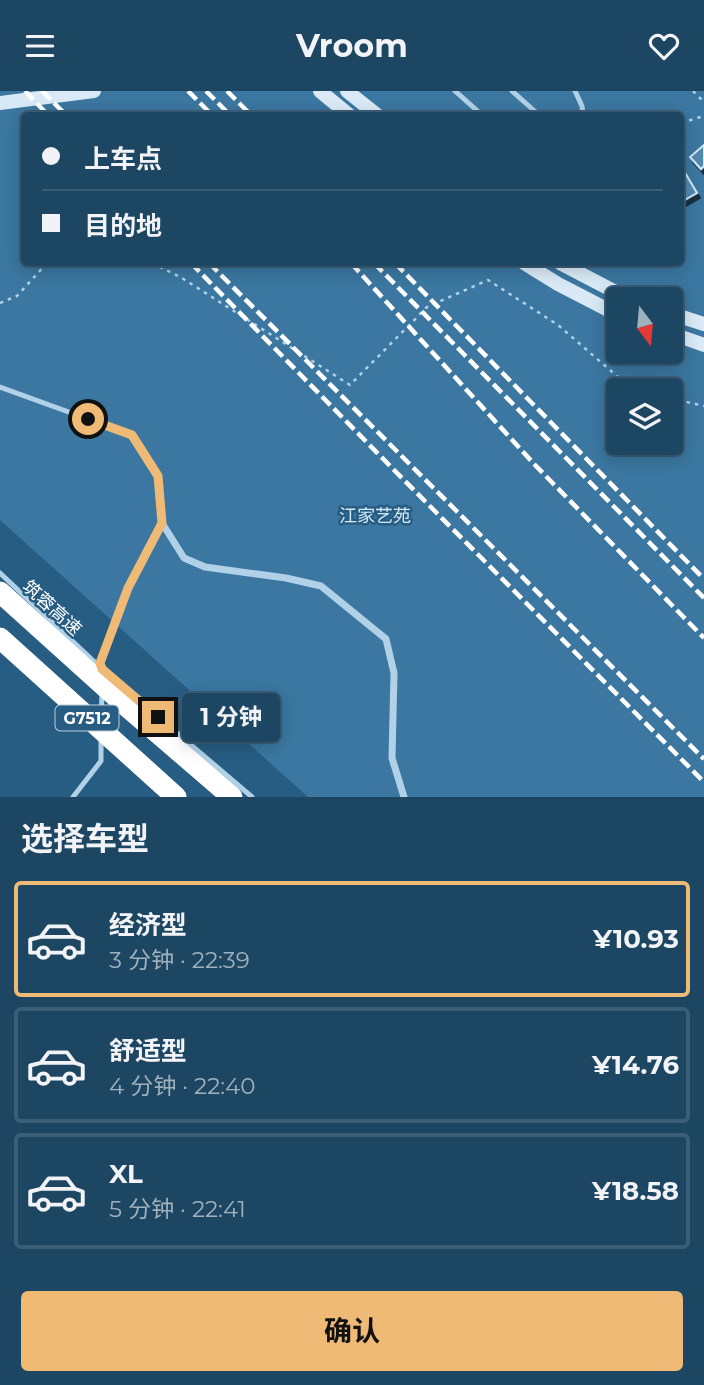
<!DOCTYPE html>
<html lang="zh">
<head>
<meta charset="utf-8">
<style>
	:root { --surface:#1d4662; --page:#254d68; --text:#f1f3f6; --muted:#a0b1be; --line:#3b5e77; --accent:#efba75 }
	body { margin:0; font-family:Montserrat,"Noto Sans SC",sans-serif; background:var(--page); color:var(--text); height:100vh; display:flex; flex-direction:column; font-size:26px; white-space:nowrap }
	* { box-sizing:border-box; margin:0 }
	p { font-size:23px; color:var(--muted) }
	.icon { flex:none; width:38px; height:38px; fill:none; stroke:currentColor; stroke-width:2; stroke-linecap:round; stroke-linejoin:round }
	.map { position:relative; height:706px; overflow:hidden }
	.sheet { display:flex; flex-direction:column; background:var(--surface); flex:1 }
	.sheet>* { flex:none }
	.hud { position:absolute; left:21px; top:21px; width:663px; height:154px; border-radius:7px; box-shadow:0 4px 18px #0003,0 0 0 2px var(--line); display:grid; align-content:center; height:154px; padding:0 21px; background:var(--surface) }
	.needle { width:46px; rotate:164deg }
	.tools { position:absolute; left:606px; top:196px; display:grid; gap:14px }
	.tools a { display:grid; place-items:center; width:77px; height:77px; border-radius:7px; background:var(--surface); box-shadow:0 4px 18px #0003,0 0 0 2px var(--line); font-size:35px }
	.end { position:absolute; width:32px; height:32px; margin:-16px; border:9px solid #efba75; background:#111; box-shadow:0 0 0 4px #111 }
	.from { border-radius:50% }
	.bubble { position:absolute; height:49px; border-radius:7px; background:var(--surface); box-shadow:0 4px 18px #0003,0 0 0 2px var(--line); font-size:23px; font-weight:700; line-height:49px; text-align:center }
	.hud b { display:flex; align-items:center; gap:24px; height:66px; font-size:26px }
	.hud b+b { border-top:2px solid var(--line) }
	.hud i { width:18px; height:18px; background:var(--text) }
	ul { padding:0; list-style:none }
	li { display:flex; align-items:center; gap:21px; height:116px; margin:0 14px 10px; padding:0 7px; border:4px solid var(--line); border-radius:7px }
	li div { flex:1 }
	li b { display:block; font-size:26px }
	li em { font-style:normal; font-weight:700 }
	li.current { border-color:var(--accent) }
	li>.icon { width:63px; height:63px; stroke-width:1.5 }
	h2 { padding:0 21px; font-size:32px; line-height:84px }
	.action { display:flex; gap:14px; margin-top:auto; padding:14px 21px }
	.action a { flex:1; height:80px; border-radius:7px; background:var(--accent); color:#111; font-size:28px; font-weight:700; line-height:80px; text-align:center }
	header { display:flex; justify-content:space-between; align-items:center; height:91px; padding:0 21px; background:var(--surface); font-size:32px; font-weight:700 }
	.map>svg:first-child { display:block }
	.green { fill:#3b77a0; fill-rule:evenodd }
	.building { fill:#5388ac; stroke:#d3e8f6; stroke-width:2; filter:url(#shadow) }
	.lines { fill:none; stroke-linecap:round; stroke-linejoin:round }
	.path { stroke:#b0d1e7; stroke-width:2.5; stroke-dasharray:3.5 5; stroke-linecap:butt }
	.lane { stroke:#b0d1e7; stroke-width:5 }
	.street { stroke:#b0d1e7; stroke-width:7 }
	.secondary { stroke:#d9eaf6; stroke-width:14 }
	.rail { stroke:#fff; stroke-width:4.5; stroke-dasharray:12 5; stroke-linecap:butt }
	.highway-bridge { stroke:#fff; stroke-width:21 }
	.route { stroke:#efba75; stroke-width:9 }
	.labels { text-anchor:middle; dominant-baseline:central; stroke-width:5; stroke-linejoin:round; paint-order:stroke }
	.shield { fill:#275d83; stroke:#beceda; stroke-width:2 }
	.shield-label { font-size:16px; font-weight:bold; fill:#fff }
	.park-label { font-size:18px; fill:#d3e8f6; stroke:#275d83 }
	.street-label { font-size:18px; fill:#fff; stroke:#275d83 }
</style>
</head>
<body>
<header><svg class="icon" aria-label="menu" viewBox="0 0 24 24"><path d="M4 6h16M4 12h16M4 18h16"/></svg>Vroom<svg class="icon" aria-label="heart" viewBox="0 0 24 24"><path d="M12 20l-8-8c-3-5 5-10 8-4 3-6 11-1 8 4z"/></svg></header>
<div class="map">
<svg width="704" height="706" viewBox="0 0 704 706">
	<defs>
		<filter id="shadow"><feDropShadow dx="3" dy="5" stdDeviation="0" flood-color="#0009"/></filter>
	</defs>
	<rect width="100%" height="100%" fill="#275d83"/>
	<path class="green" d="M0 0H704V706H308L0 429ZM24 24H681V172H24ZM618 208H670V261H618ZM618 299H670V352H618Z"/>
	<g class="building">
		<polygon points="704,54 704,75 701,78 690,66"/>
		<polygon points="681,75 697,102 681,111"/>
	</g>
	<g class="lines">
		<g class="path">
			<polyline points="693,0 704,11"/>
			<polyline points="681,32 704,25"/>
			<polyline points="152,172 182,187 350,294 427,216 488,189 558,234 633,299"/>
			<polyline points="0,212 17,205 47,172"/>
			<polyline points="670,307 704,315"/>
		</g>
		<g class="lane">
			<polyline points="455,0 482,24"/>
			<polyline points="512,0 539,24"/>
			<polyline points="575,0 582,15 583,24"/>
			<polyline points="0,296 132,344 158,385 162,432 128,497 100,572 102,585"/>
			<polyline points="0,482 102,578 252,706"/>
			<polyline points="101,630 102,602"/>
			<polyline points="73,706 101,670 101,647"/>
		</g>
		<polyline class="street" points="162,432 184,467 205,476 286,487 321,495 386,548 394,582 392,667 404,706"/>
		<g class="secondary">
			<polyline points="320,0 349,24"/>
			<polyline points="347,0 377,24"/>
			<polyline points="0,12 94,0"/>
			<polyline points="524,172 558,193 618,224"/>
			<polyline points="560,172 629,208"/>
			<polyline points="670,222 704,233"/>
			<polyline points="670,242 704,254"/>
		</g>
		<g class="rail">
			<polyline points="25,0 48,24"/>
			<polyline points="42,0 66,24"/>
			<polyline points="188,0 212,24"/>
			<polyline points="206,0 230,24"/>
			<polyline points="227,0 251,24"/>
			<polyline points="191,172 395,380 704,691"/>
			<polyline points="209,172 704,668"/>
			<polyline points="351,172 535,374 704,547"/>
			<polyline points="374,172 704,507"/>
			<polyline points="395,172 704,488"/>
		</g>
		<g class="highway-bridge">
			<polyline points="0,501 124,613 232,706"/>
			<polyline points="0,547 176,706"/>
		</g>
	</g>
	<g class="lines">
		<polyline class="route" points="88,328 132,344 158,385 162,432 128,497 100,572 102,578 158,626"/>
	</g>
	<g class="labels">
		<rect class="shield" x="55.5" y="614.5" width="63" height="25" rx="5"/>
		<g class="shield-label">
			<text x="87" y="627">G7512</text>
		</g>
		<g class="park-label">
			<text x="375" y="425">江家艺苑</text>
		</g>
		<g class="street-label">
			<text transform="translate(52 517) rotate(42)">筑蓉高速</text>
		</g>
	</g>
</svg>
<div class="tools">
<a><svg class="needle" viewBox="-14 -14 28 28"><path d="M0-13l5 13h-10z" fill="#e53935"/><path d="M0 13l5-13h-10z" fill="#a0b1be"/></svg></a>
<a><svg class="icon" aria-label="layers" viewBox="0 0 24 24"><path d="M12 4l9 5-9 5-9-5zM3 14l9 5 9-5"/></svg></a>
</div>
<i class="end from" style="left:88px;top:328px"></i>
<i class="end" style="left:158px;top:626px"></i>
<div class="bubble" style="left:182px;top:602px;width:98px">1 分钟</div>
<div class="hud">
<b><i class="from"></i>上车点</b>
<b><i></i>目的地</b>
</div>
</div>
<section class="sheet">
<h2>选择车型</h2>
<ul>
<li class="current"><svg class="icon" aria-label="car" viewBox="0 0 24 24"><path d="M5 17H2v-5l4-1 3-4h7l3 4 3 1v5h-3M9 17h6M6 11h13"/><circle cx="7" cy="17" r="2"/><circle cx="17" cy="17" r="2"/></svg><div><b>经济型</b><p>3 分钟 · 22:39</p></div><em>¥10.93</em></li>
<li><svg class="icon" aria-label="car" viewBox="0 0 24 24"><path d="M5 17H2v-5l4-1 3-4h7l3 4 3 1v5h-3M9 17h6M6 11h13"/><circle cx="7" cy="17" r="2"/><circle cx="17" cy="17" r="2"/></svg><div><b>舒适型</b><p>4 分钟 · 22:40</p></div><em>¥14.76</em></li>
<li><svg class="icon" aria-label="car" viewBox="0 0 24 24"><path d="M5 17H2v-5l4-1 3-4h7l3 4 3 1v5h-3M9 17h6M6 11h13"/><circle cx="7" cy="17" r="2"/><circle cx="17" cy="17" r="2"/></svg><div><b>XL</b><p>5 分钟 · 22:41</p></div><em>¥18.58</em></li>
</ul>
<div class="action"><a>确认</a></div>
</section>
</body>
</html>
